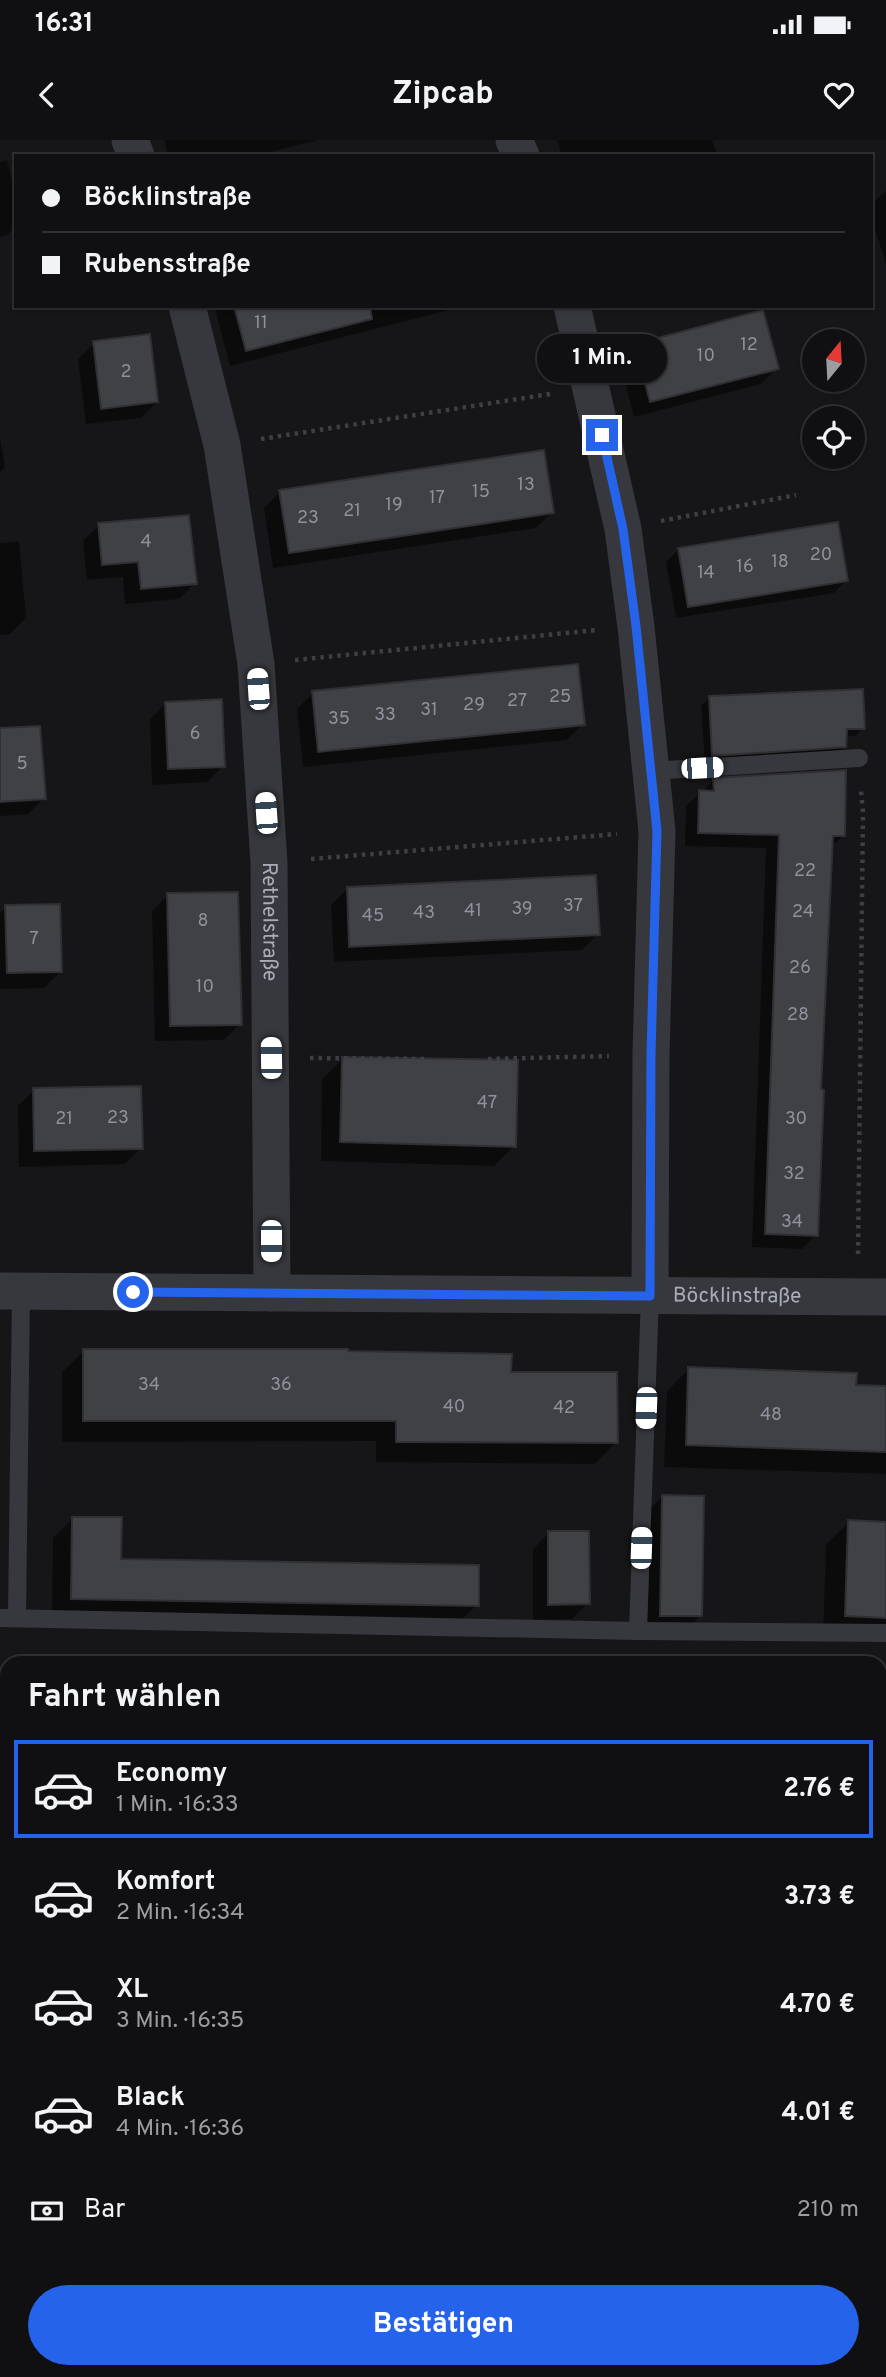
<!DOCTYPE html>
<html lang="de">
<head>
<meta charset="utf-8">
<style>
	:root { --surface:#101012; --page:#19191b; --text:#f1f3f6; --muted:#9c9d9f; --line:#303032; --accent:#2563eb }
	body { margin:0; font-family:Overpass,sans-serif; background:var(--page); color:var(--text); height:100vh; display:flex; flex-direction:column; font-size:26px; white-space:nowrap }
	* { box-sizing:border-box; margin:0 }
	p { font-size:23px; color:var(--muted) }
	.icon { flex:none; width:38px; height:38px; fill:none; stroke:currentColor; stroke-width:2; stroke-linecap:round; stroke-linejoin:round }
	.map { position:relative; flex:1; overflow:hidden }
	.side { position:absolute; left:0px; top:1516px; width:887px; height:723px; display:flex; flex-direction:column; background:var(--surface); border-radius:21px 21px 0 0; box-shadow:0 2px 5px #0004,0 0 0 2px var(--line) }
	.side>* { flex:none }
	.banner { position:absolute; left:14px; top:14px; width:859px; height:154px; border-radius:0px; box-shadow:0 2px 5px #0004,0 0 0 2px var(--line); display:grid; align-content:center; height:154px; padding:0 28px; background:var(--surface) }
	.needle { width:46px; rotate:18deg }
	.controls { position:absolute; left:802px; top:189px; display:grid; gap:14px }
	.controls a { display:grid; place-items:center; width:63px; height:63px; border-radius:50%; background:var(--surface); box-shadow:0 2px 5px #0004,0 0 0 2px var(--line); font-size:35px }
	.end { position:absolute; width:32px; height:32px; margin:-16px; border:9px solid #2563eb; background:#fff; box-shadow:0 0 0 4px #fff }
	.from { border-radius:50% }
	.bubble { position:absolute; height:49px; border-radius:24px; background:var(--surface); box-shadow:0 2px 5px #0004,0 0 0 2px var(--line); font-size:23px; font-weight:700; line-height:49px; text-align:center }
	.car { position:absolute; width:21px; height:42px; margin:-21px -10px; border-radius:9px; box-shadow:0 0 5px 2px #0007; background:linear-gradient(#fff 24%,#345 0 40%,#fff 0 76%,#345 0 86%,#fff 0) }
	.banner b { display:flex; align-items:center; gap:24px; height:66px; font-size:26px }
	.banner b+b { border-top:2px solid var(--line) }
	.banner i { width:18px; height:18px; background:var(--text) }
	ul { padding:0; list-style:none }
	li { display:flex; align-items:center; gap:21px; height:98px; margin:0 14px 10px; padding:0 14px; border:4px solid transparent; border-radius:0px }
	li div { flex:1 }
	li b { display:block; font-size:26px }
	li em { font-style:normal; font-weight:700 }
	li.selected { border-color:var(--accent) }
	li>.icon { width:63px; height:63px; stroke-width:1.5 }
	h2 { padding:0 28px; font-size:32px; line-height:84px }
	.pay { display:flex; align-items:center; gap:18px; height:77px; padding:0 28px; font-size:26px }
	.pay p { margin-inline-start:auto }
	.primary-button { display:flex; gap:14px; margin-top:auto; padding:14px 28px }
	.primary-button a { flex:1; height:80px; border-radius:42px; background:var(--accent); color:#fff; font-size:28px; font-weight:700; line-height:80px; text-align:center }
	.status { display:flex; justify-content:space-between; align-items:center; height:49px; padding:0 35px; background:var(--surface); direction:ltr }
	.status svg { height:19px; fill:currentColor }
	header { display:flex; justify-content:space-between; align-items:center; height:91px; padding:0 28px; background:var(--surface); font-size:32px; font-weight:700 }
	.map>svg:first-child { display:block }
	.built { fill:#222225 }
	.shadow { fill:#0007 }
	.building { fill:#404145; stroke:#303034; stroke-width:2 }
	.lines { fill:none; stroke-linecap:round; stroke-linejoin:round }
	.path { stroke:#3d3f44; stroke-width:4.5; stroke-dasharray:3.5 5; stroke-linecap:butt }
	.service { stroke:#37383d; stroke-width:18 }
	.minor { stroke:#37383d; stroke-width:37 }
	.tertiary { stroke:#37383d; stroke-width:38 }
	.route { stroke:#2563eb; stroke-width:9 }
	.labels { text-anchor:middle; dominant-baseline:central; stroke-width:5; stroke-linejoin:round; paint-order:stroke }
	.number-label { font-size:18px; fill:#8e929b }
	.street-label { font-size:21px; fill:#a8adb8; stroke:#111113 }
</style>
</head>
<body>
<div class="status"><b>16:31</b><svg viewBox="0 0 49 12"><path d="M0 12V9h3v3zM5 12V6h3v6zM10 12V3h3v9zM15 12V0h3v12zM26 1h20v11H26zM47 4h2v5h-2z"/></svg></div>
<header><svg class="icon" aria-label="back" viewBox="0 0 24 24"><path d="M15 5l-7 7 7 7"/></svg>Zipcab<svg class="icon" aria-label="heart" viewBox="0 0 24 24"><path d="M12 20l-8-8c-3-5 5-10 8-4 3-6 11-1 8 4z"/></svg></header>
<div class="map">
<svg width="886" height="2237" viewBox="0 0 886 2237">
	<rect width="100%" height="100%" fill="#161618"/>
	<polygon class="built" points="880,2180 886,2181 886,2237 0,2237 0,2196 7,2195 7,2231 880,2231"/>
	<g class="shadow">
		<polygon points="164,0 318,0 255,16 168,16"/>
		<polygon points="557,0 712,0 717,15 562,16"/>
		<polygon points="7,20 16,56 16,86 6,96 0,97 0,22"/>
		<polygon points="886,51 886,123 872,82 872,63"/>
		<polygon points="217,166 465,166 230,226 215,169"/>
		<polygon points="94,203 157,262 141,278 86,284 78,219"/>
		<polygon points="636,206 777,228 761,244 634,277 620,222"/>
		<polygon points="0,298 5,327 0,332"/>
		<polygon points="280,352 552,372 536,388 273,428 264,368"/>
		<polygon points="99,385 195,443 179,459 125,464 123,437 87,440 83,401"/>
		<polygon points="19,401 26,478 10,494 0,495 0,403"/>
		<polygon points="679,409 846,440 834,453 676,478 666,422"/>
		<polygon points="313,553 583,584 567,600 303,627 297,569"/>
		<polygon points="709,558 863,588 855,596 845,596 845,607 837,615 705,623 701,566"/>
		<polygon points="166,563 223,626 207,642 152,645 150,579"/>
		<polygon points="0,590 44,658 28,674 0,676"/>
		<polygon points="714,640 844,695 830,708 819,951 816,1095 802,1109 752,1107 766,708 685,706 686,666"/>
		<polygon points="347,749 598,794 582,810 334,822 331,765"/>
		<polygon points="168,755 240,884 224,900 155,901 152,771"/>
		<polygon points="6,767 60,832 44,848 0,849 0,773"/>
		<polygon points="343,919 514,1006 494,1026 321,1021 322,939"/>
		<polygon points="34,950 141,1008 125,1024 19,1027 18,966"/>
		<polygon points="84,1211 509,1234 616,1302 595,1324 376,1322 376,1301 62,1302 62,1232"/>
		<polygon points="689,1229 855,1246 886,1247 886,1334 664,1327 667,1251"/>
		<polygon points="662,1357 701,1475 685,1491 645,1491 646,1373"/>
		<polygon points="73,1378 119,1420 477,1465 457,1484 52,1478 53,1398"/>
		<polygon points="849,1382 886,1384 886,1500 823,1498 826,1405"/>
		<polygon points="549,1393 588,1463 572,1479 533,1480 533,1409"/>
		<rect x="880" y="1596" width="6" height="92"/>
		<rect x="880" y="1936" width="6" height="105"/>
		<polygon points="7,2216 7,2231 160,2231 160,2237 0,2237 0,2217"/>
		<polygon points="221,2231 433,2231 433,2237 222,2237"/>
	</g>
	<g class="building">
		<polygon points="234,166 370,166 372,179 246,211"/>
		<polygon points="763,170 779,229 650,262 635,204"/>
		<polygon points="150,194 158,262 101,269 93,201"/>
		<polygon points="544,310 554,373 289,413 279,350"/>
		<polygon points="189,375 197,444 141,449 138,422 102,425 98,383"/>
		<polygon points="838,382 848,441 688,467 678,408"/>
		<polygon points="578,524 585,585 318,612 312,551"/>
		<polygon points="863,549 865,589 847,589 846,607 712,616 709,556"/>
		<polygon points="222,559 225,627 168,629 165,562"/>
		<polygon points="40,586 46,659 0,662 0,588"/>
		<polygon points="846,630 845,696 833,696 821,949 824,950 818,1096 765,1094 779,695 698,693 699,650 714,651 713,638"/>
		<polygon points="596,735 600,795 349,807 347,747"/>
		<polygon points="238,752 242,885 170,886 167,753"/>
		<polygon points="60,764 62,832 7,833 5,765"/>
		<polygon points="342,917 518,920 516,1007 340,1002"/>
		<polygon points="141,946 143,1009 34,1011 33,948"/>
		<polygon points="83,1209 348,1209 348,1211 512,1214 511,1232 617,1232 618,1303 396,1302 396,1281 83,1281"/>
		<polygon points="688,1227 857,1233 856,1245 886,1246 886,1312 686,1305"/>
		<polygon points="662,1355 704,1356 702,1476 660,1476"/>
		<polygon points="72,1377 122,1377 121,1419 479,1425 479,1466 71,1459"/>
		<polygon points="848,1380 886,1382 886,1478 845,1476"/>
		<polygon points="548,1391 589,1391 590,1464 548,1465"/>
	</g>
	<g class="lines">
		<g class="path">
			<polyline points="261,299 550,254"/>
			<polyline points="661,381 796,355"/>
			<polyline points="295,520 597,490"/>
			<polyline points="311,719 617,694"/>
			<polyline points="310,918 428,919"/>
			<polyline points="488,919 609,916"/>
			<polyline points="858,1114 863,672 861,651"/>
			<polyline points="880,1571 886,1571"/>
			<polyline points="0,1705 7,1704"/>
			<polyline points="880,1923 886,1923"/>
		</g>
		<g class="service">
			<polyline points="650,631 859,618"/>
			<polyline points="0,1478 638,1491 886,1493"/>
			<polyline points="17,1478 21,1151"/>
			<polyline points="638,1491 650,1156"/>
		</g>
		<g class="minor">
			<polyline points="130,0 136,16"/>
			<polyline points="514,0 521,16"/>
			<path id="s1" d="M187 166 222 305 256 524 269 723 272 1153"/>
			<polyline points="572,166 623,389 636,487 657,691 651,915 650,1156"/>
			<path id="s2" d="M0 1151 886 1157"/>
			<polyline points="565,2237 569,2231"/>
		</g>
		<g class="tertiary">
			<polyline points="880,2134 886,2134"/>
			<polyline points="0,2156 7,2156"/>
		</g>
	</g>
	<g class="lines">
		<polyline class="route" points="133,1152 650,1156 651,915 657,691 636,486 623,389 602,295"/>
	</g>
	<g class="labels">
		<g class="number-label">
			<text x="261" y="183">11</text>
			<text x="749" y="205">12</text>
			<text x="706" y="216">10</text>
			<text x="126" y="232">2</text>
			<text x="526" y="345">13</text>
			<text x="481" y="352">15</text>
			<text x="437" y="358">17</text>
			<text x="394" y="365">19</text>
			<text x="352" y="371">21</text>
			<text x="308" y="378">23</text>
			<text x="146" y="402">4</text>
			<text x="821" y="415">20</text>
			<text x="780" y="422">18</text>
			<text x="745" y="427">16</text>
			<text x="706" y="433">14</text>
			<text x="560" y="557">25</text>
			<text x="517" y="561">27</text>
			<text x="474" y="565">29</text>
			<text x="429" y="570">31</text>
			<text x="385" y="575">33</text>
			<text x="339" y="579">35</text>
			<text x="195" y="594">6</text>
			<text x="22" y="624">5</text>
			<text x="805" y="731">22</text>
			<text x="573" y="766">37</text>
			<text x="522" y="769">39</text>
			<text x="473" y="771">41</text>
			<text x="803" y="772">24</text>
			<text x="424" y="773">43</text>
			<text x="373" y="776">45</text>
			<text x="203" y="781">8</text>
			<text x="34" y="799">7</text>
			<text x="800" y="828">26</text>
			<text x="205" y="847">10</text>
			<text x="798" y="875">28</text>
			<text x="487" y="963">47</text>
			<text x="118" y="978">23</text>
			<text x="64" y="979">21</text>
			<text x="796" y="979">30</text>
			<text x="794" y="1034">32</text>
			<text x="792" y="1082">34</text>
			<text x="149" y="1245">34</text>
			<text x="281" y="1245">36</text>
			<text x="454" y="1267">40</text>
			<text x="564" y="1268">42</text>
			<text x="771" y="1275">48</text>
		</g>
		<g class="street-label">
			<text stroke="none"><textPath href="#s1" startOffset="623">Rethelstraße</textPath></text>
			<text stroke="none"><textPath href="#s2" startOffset="737">Böcklinstraße</textPath></text>
		</g>
	</g>
</svg>
<div class="controls">
<a><svg class="needle" viewBox="-14 -14 28 28"><path d="M0-13l5 13h-10z" fill="#e53935"/><path d="M0 13l5-13h-10z" fill="#9c9d9f"/></svg></a>
<a><svg class="icon" aria-label="locate" viewBox="0 0 24 24"><circle cx="12" cy="12" r="6"/><path d="M12 2v4M12 18v4M2 12h4M18 12h4"/></svg></a>
</div>
<i class="end from" style="left:133px;top:1152px"></i>
<i class="end" style="left:602px;top:295px"></i>
<div class="bubble" style="left:537px;top:194px;width:130px">1 Min.</div>
<i class="car" style="left:258px;top:549px;rotate:356deg"></i>
<i class="car" style="left:702px;top:628px;rotate:87deg"></i>
<i class="car" style="left:266px;top:673px;rotate:356deg"></i>
<i class="car" style="left:271px;top:918px;rotate:359deg"></i>
<i class="car" style="left:271px;top:1101px;rotate:180deg"></i>
<i class="car" style="left:646px;top:1268px;rotate:182deg"></i>
<i class="car" style="left:641px;top:1408px;rotate:2deg"></i>
<div class="banner">
<b><i class="from"></i>Böcklinstraße</b>
<b><i></i>Rubensstraße</b>
</div>
<section class="side">
<h2>Fahrt wählen</h2>
<ul>
<li class="selected"><svg class="icon" aria-label="car" viewBox="0 0 24 24"><path d="M5 17H2v-5l4-1 3-4h7l3 4 3 1v5h-3M9 17h6M6 11h13"/><circle cx="7" cy="17" r="2"/><circle cx="17" cy="17" r="2"/></svg><div><b>Economy</b><p>1 Min. · 16:33</p></div><em>2.76 €</em></li>
<li><svg class="icon" aria-label="car" viewBox="0 0 24 24"><path d="M5 17H2v-5l4-1 3-4h7l3 4 3 1v5h-3M9 17h6M6 11h13"/><circle cx="7" cy="17" r="2"/><circle cx="17" cy="17" r="2"/></svg><div><b>Komfort</b><p>2 Min. · 16:34</p></div><em>3.73 €</em></li>
<li><svg class="icon" aria-label="car" viewBox="0 0 24 24"><path d="M5 17H2v-5l4-1 3-4h7l3 4 3 1v5h-3M9 17h6M6 11h13"/><circle cx="7" cy="17" r="2"/><circle cx="17" cy="17" r="2"/></svg><div><b>XL</b><p>3 Min. · 16:35</p></div><em>4.70 €</em></li>
<li><svg class="icon" aria-label="car" viewBox="0 0 24 24"><path d="M5 17H2v-5l4-1 3-4h7l3 4 3 1v5h-3M9 17h6M6 11h13"/><circle cx="7" cy="17" r="2"/><circle cx="17" cy="17" r="2"/></svg><div><b>Black</b><p>4 Min. · 16:36</p></div><em>4.01 €</em></li>
</ul>
<div class="pay"><svg class="icon" aria-label="cash" viewBox="0 0 24 24"><path d="M3 7h18v10H3z"/><circle cx="12" cy="12" r="2"/></svg>Bar<p>210 m</p></div>
<div class="primary-button"><a>Bestätigen</a></div>
</section>
</div>
</body>
</html>
